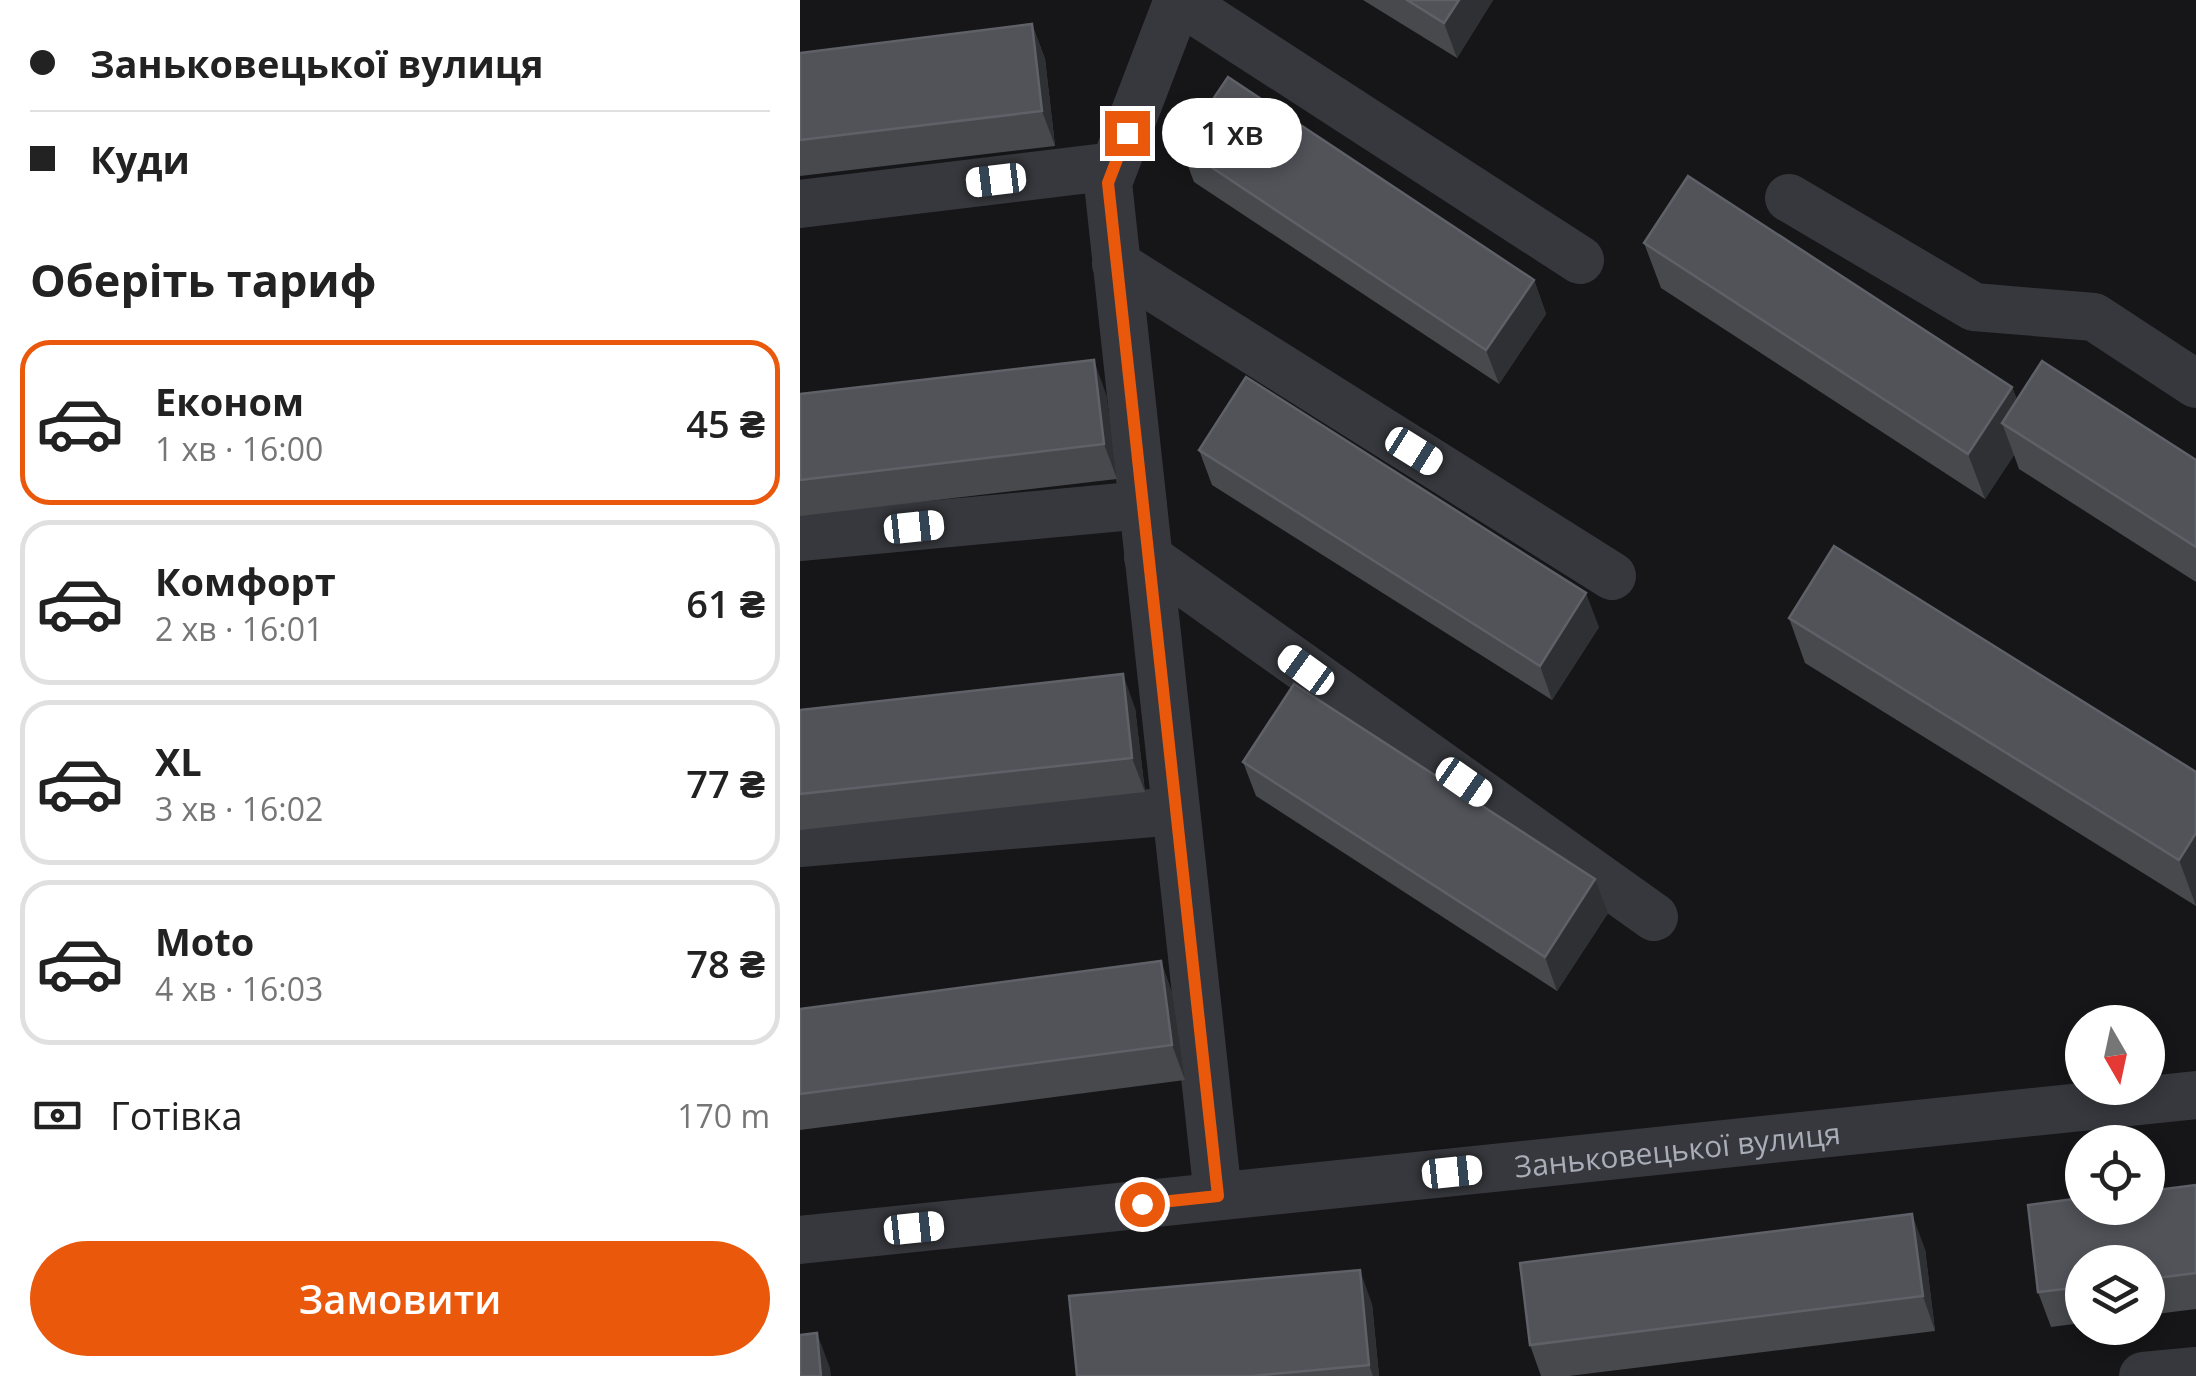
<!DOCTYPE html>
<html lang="uk">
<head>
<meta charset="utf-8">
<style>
	:root { --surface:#fff; --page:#f2f2f2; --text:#222; --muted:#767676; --line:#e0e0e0; --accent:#ea580c }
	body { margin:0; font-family:"Open Sans",sans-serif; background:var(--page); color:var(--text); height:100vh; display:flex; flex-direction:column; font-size:38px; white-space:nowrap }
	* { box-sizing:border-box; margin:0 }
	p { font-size:32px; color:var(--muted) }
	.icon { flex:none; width:55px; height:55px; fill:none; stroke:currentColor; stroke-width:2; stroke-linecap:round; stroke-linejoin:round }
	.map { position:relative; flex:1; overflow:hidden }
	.panel { display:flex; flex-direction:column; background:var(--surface); width:800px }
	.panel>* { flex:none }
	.guide { display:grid; align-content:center; height:220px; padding:0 30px; background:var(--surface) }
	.needle { width:65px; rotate:171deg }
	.buttons { position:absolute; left:1265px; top:1005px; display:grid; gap:20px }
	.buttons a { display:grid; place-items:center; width:100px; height:100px; border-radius:50%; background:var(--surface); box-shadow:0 5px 15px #0003; font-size:50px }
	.end { position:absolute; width:45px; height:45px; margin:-22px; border:12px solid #ea580c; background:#fff; box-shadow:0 0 0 5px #fff }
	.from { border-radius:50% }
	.bubble { position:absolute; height:70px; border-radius:35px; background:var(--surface); box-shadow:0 5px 15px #0003; font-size:32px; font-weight:600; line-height:70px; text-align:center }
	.car { position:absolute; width:30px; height:60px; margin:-30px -15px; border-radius:12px; box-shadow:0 0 8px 2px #0007; background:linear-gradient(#fff 24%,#345 0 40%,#fff 0 76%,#345 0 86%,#fff 0) }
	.guide b { display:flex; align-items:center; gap:35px; height:95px; font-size:38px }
	.guide b+b { border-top:2px solid var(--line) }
	.guide i { width:25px; height:25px; background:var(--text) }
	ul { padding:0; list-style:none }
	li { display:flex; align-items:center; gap:30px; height:165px; margin:0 20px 15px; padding:0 10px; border:5px solid var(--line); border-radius:30px }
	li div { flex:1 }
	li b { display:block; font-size:38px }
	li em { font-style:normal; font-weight:600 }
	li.active { border-color:var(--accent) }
	li>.icon { width:90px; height:90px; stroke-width:1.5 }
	h2 { padding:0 30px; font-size:45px; line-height:120px }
	.pay { display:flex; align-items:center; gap:25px; height:110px; padding:0 30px; font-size:38px }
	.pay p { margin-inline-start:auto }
	.cta { display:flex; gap:20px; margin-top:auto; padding:20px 30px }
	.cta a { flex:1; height:115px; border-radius:60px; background:var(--accent); color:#fff; font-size:40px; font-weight:600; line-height:115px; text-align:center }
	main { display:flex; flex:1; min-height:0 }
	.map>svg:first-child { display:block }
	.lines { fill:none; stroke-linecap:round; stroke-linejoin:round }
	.minor { stroke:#37383d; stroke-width:48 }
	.wall { fill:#47494d }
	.shaded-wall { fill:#2f3033 }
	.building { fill:#525359; stroke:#5f6168; stroke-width:2.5 }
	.route { stroke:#ea580c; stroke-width:12 }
	.labels { text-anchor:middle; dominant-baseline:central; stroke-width:10; stroke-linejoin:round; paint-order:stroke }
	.street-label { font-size:30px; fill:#a8adb8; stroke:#111113 }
</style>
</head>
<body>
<main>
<section class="panel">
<div class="guide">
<b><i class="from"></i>Заньковецької вулиця</b>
<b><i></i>Куди</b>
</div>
<h2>Оберіть тариф</h2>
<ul>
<li class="active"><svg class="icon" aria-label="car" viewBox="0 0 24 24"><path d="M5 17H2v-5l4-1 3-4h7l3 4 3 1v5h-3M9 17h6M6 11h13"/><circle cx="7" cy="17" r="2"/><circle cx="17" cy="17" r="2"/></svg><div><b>Економ</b><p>1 хв · 16:00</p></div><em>45 ₴</em></li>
<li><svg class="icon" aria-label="car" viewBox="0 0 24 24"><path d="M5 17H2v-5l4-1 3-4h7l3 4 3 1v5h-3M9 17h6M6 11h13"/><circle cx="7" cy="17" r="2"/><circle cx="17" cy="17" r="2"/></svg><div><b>Комфорт</b><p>2 хв · 16:01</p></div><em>61 ₴</em></li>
<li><svg class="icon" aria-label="car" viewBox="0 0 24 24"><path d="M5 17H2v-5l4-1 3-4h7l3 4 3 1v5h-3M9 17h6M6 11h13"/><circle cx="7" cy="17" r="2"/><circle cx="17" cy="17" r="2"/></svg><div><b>XL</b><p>3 хв · 16:02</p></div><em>77 ₴</em></li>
<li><svg class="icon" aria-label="car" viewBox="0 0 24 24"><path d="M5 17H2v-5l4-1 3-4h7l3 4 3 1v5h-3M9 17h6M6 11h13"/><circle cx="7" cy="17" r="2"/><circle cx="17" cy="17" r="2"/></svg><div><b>Moto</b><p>4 хв · 16:03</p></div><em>78 ₴</em></li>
</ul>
<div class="pay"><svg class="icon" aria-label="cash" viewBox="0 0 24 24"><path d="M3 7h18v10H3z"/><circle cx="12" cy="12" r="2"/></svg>Готівка<p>170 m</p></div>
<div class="cta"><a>Замовити</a></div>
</section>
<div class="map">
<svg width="1396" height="1376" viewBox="0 0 1396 1376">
	<rect width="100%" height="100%" fill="#161618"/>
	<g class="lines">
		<g class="minor">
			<polyline points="378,0 308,183 418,1196"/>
			<polyline points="380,1 780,260"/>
			<polyline points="989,198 1174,307 1294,317 1396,384"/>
			<polyline points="0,204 314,166"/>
			<polyline points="316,264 812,576"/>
			<polyline points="0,537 343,505"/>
			<polyline points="348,557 854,917"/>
			<polyline points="0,843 376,811"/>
			<path id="s1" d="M0 1240 1396 1095"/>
			<polyline points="1343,1376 1396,1371"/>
		</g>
	</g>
	<g class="wall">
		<polygon points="563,0 693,0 657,58"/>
		<polygon points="232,24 245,59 255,146 0,176 0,53"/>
		<polygon points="381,147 734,280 746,314 699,384 394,182"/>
		<polygon points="844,243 1212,387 1217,400 1396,460 1396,582 1219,469 1214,455 1185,499 861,288"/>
		<polygon points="0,394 306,394 317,479 0,516"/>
		<polygon points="399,450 799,627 752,700 412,485"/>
		<polygon points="989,618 1396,772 1396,906 1005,663"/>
		<polygon points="335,708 345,792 0,830 0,710"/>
		<polygon points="443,762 808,913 757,991 456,796"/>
		<polygon points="361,961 373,996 385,1080 0,1130 0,1009"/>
		<polygon points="1396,1185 1396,1309 1348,1315 1348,1262 1282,1262 1282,1323 1251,1327 1238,1292"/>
		<polygon points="1125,1249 1135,1331 769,1376 741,1376 730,1345"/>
		<polygon points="572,1304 579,1376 277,1376"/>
	</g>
	<g class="shaded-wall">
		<polygon points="659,0 693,0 657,58 644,23"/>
		<polygon points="232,24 245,59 255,146 242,111"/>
		<polygon points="734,280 746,314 699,384 686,350"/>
		<polygon points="294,360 306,394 317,479 304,444"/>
		<polygon points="1212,387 1229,433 1202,423 1214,455 1185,499 1168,454"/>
		<polygon points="786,593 799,627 752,700 740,666"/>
		<polygon points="323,674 335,708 345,792 332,758"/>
		<polygon points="1396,833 1396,906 1379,860"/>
		<polygon points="795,879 808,913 757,991 745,957"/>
		<polygon points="361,961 373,996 385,1080 372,1045"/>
		<polygon points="1112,1214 1125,1249 1135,1331 1123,1296"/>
		<polygon points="560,1270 572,1304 579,1376 573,1376 569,1365"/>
		<polygon points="17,1333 30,1368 31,1376 21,1376"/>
	</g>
	<g class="building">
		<polygon points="607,0 659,0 644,23"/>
		<polygon points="232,24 242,111 0,140 0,53"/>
		<polygon points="428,77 734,280 686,350 381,147"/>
		<polygon points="888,176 1212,387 1168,454 844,243"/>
		<polygon points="294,360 304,444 0,480 0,394"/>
		<polygon points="1242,361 1396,460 1396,547 1202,423"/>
		<polygon points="446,377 786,593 740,666 399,450"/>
		<polygon points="1034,546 1396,772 1396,833 1379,860 989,618"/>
		<polygon points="323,674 332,758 0,794 0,710"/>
		<polygon points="494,684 795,879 745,957 443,762"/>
		<polygon points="361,961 372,1045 0,1094 0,1009"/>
		<polygon points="1396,1185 1396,1273 1348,1279 1348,1262 1282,1262 1282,1287 1238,1292 1228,1205 1282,1198 1282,1208 1348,1208 1348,1191"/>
		<polygon points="1112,1214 1123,1296 730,1345 720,1263"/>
		<polygon points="560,1270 569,1365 452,1376 277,1376 269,1296"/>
		<polygon points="17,1333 21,1376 0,1376 0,1335"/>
	</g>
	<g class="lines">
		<polyline class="route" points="327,133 308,183 418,1196 342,1204"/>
	</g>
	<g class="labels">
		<g class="street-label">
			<text stroke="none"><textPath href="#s1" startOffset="882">Заньковецької вулиця</textPath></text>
		</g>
	</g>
</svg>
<div class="buttons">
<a><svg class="needle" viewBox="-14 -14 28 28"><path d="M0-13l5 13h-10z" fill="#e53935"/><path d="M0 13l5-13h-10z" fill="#767676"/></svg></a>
<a><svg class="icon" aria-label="locate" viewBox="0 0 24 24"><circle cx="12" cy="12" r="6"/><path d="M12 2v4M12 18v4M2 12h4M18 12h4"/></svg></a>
<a><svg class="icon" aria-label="layers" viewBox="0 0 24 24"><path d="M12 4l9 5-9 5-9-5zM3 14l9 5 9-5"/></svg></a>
</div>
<i class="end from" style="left:342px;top:1204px"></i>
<i class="end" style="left:327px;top:133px"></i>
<div class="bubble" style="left:362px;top:98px;width:140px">1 хв</div>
<i class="car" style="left:196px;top:180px;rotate:263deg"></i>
<i class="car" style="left:614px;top:451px;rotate:122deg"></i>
<i class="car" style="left:114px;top:527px;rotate:84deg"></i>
<i class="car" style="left:506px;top:670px;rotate:306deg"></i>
<i class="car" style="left:664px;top:782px;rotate:125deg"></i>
<i class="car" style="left:652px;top:1172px;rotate:84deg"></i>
<i class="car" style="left:114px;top:1228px;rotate:84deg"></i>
</div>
</main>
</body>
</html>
